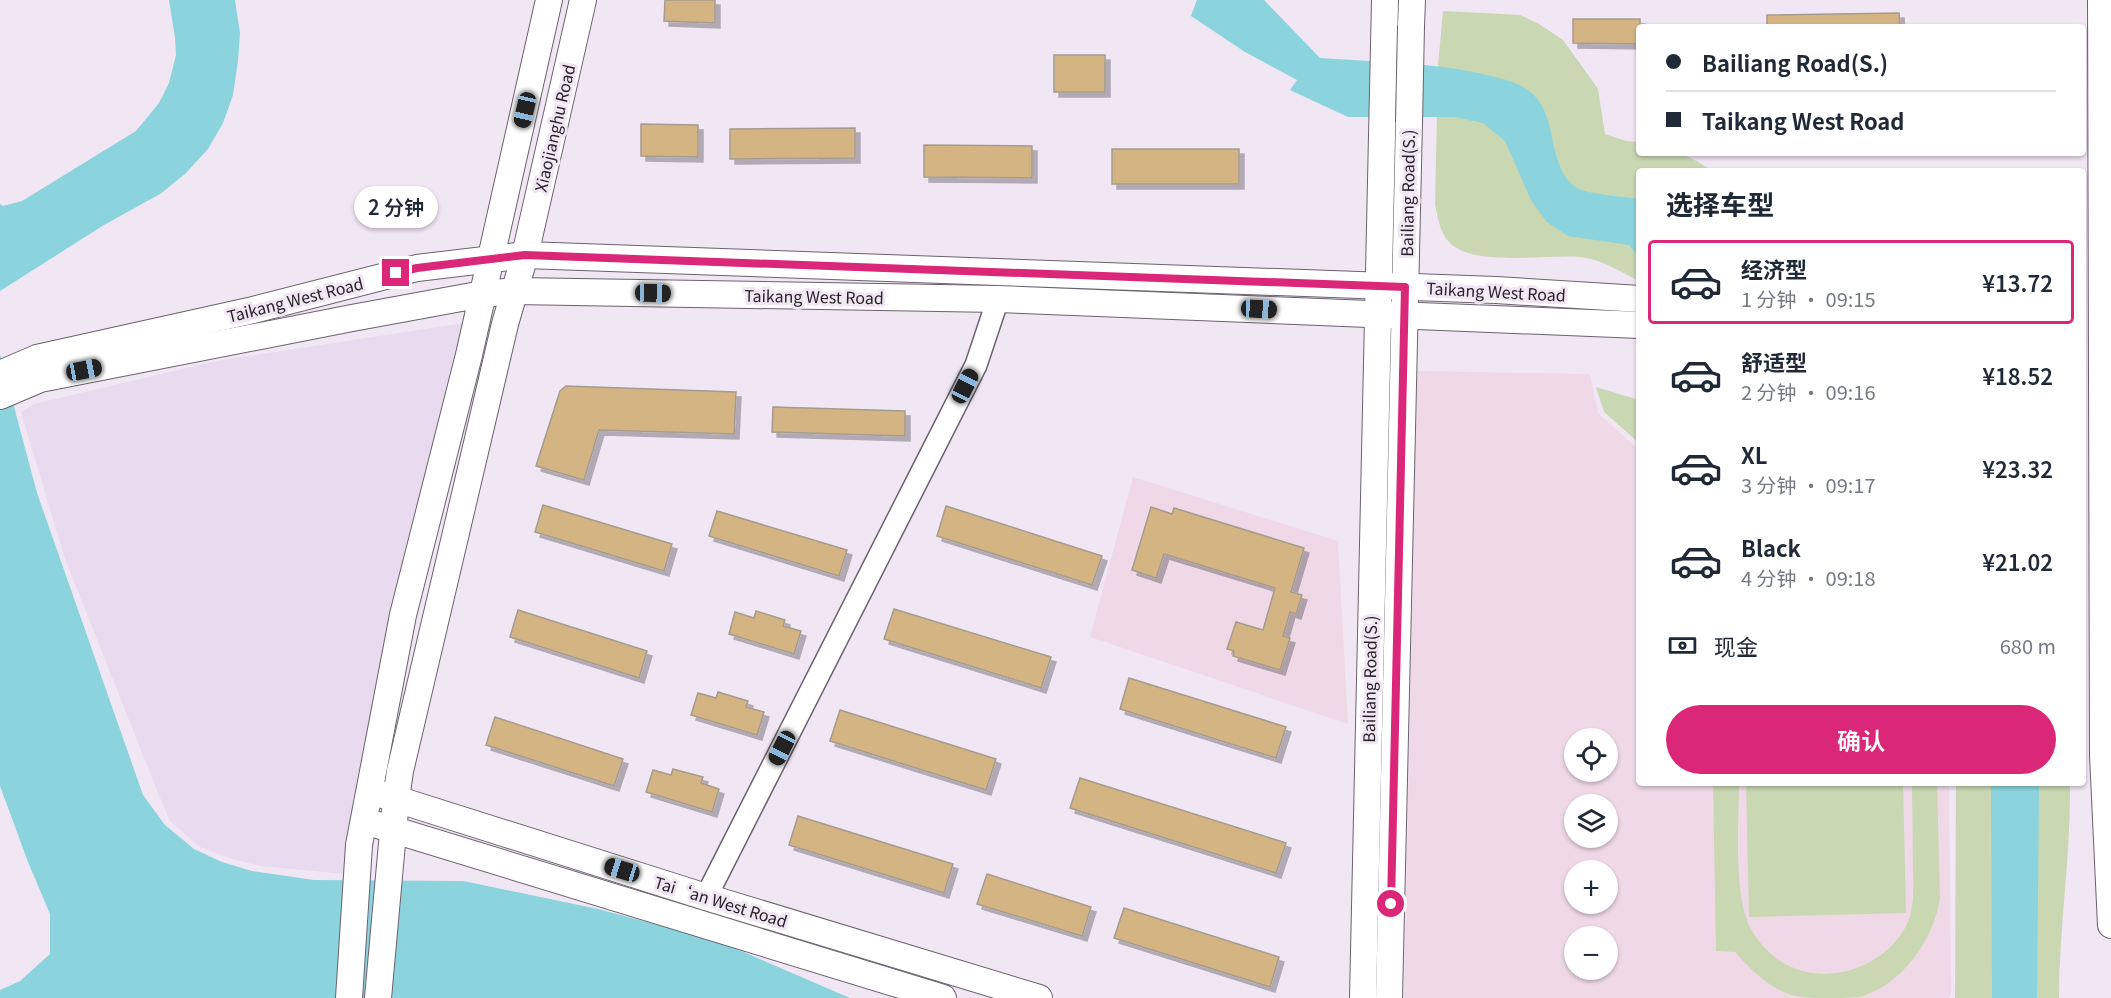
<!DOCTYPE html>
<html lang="zh">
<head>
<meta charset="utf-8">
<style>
	:root { --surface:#fff; --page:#f2f2f3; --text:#1f2937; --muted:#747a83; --line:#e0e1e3; --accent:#db2777 }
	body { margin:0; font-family:Georgia,"Noto Sans SC",serif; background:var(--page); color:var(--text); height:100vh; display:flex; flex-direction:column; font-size:22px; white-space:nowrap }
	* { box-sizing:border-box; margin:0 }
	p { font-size:20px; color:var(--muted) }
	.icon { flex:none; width:33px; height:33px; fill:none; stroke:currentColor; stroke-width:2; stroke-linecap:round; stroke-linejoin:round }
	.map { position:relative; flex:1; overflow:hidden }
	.drawer { position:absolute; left:1636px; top:168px; width:450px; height:618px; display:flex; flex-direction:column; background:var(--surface); border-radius:6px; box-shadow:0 2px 4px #0004 }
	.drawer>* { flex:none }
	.hud { position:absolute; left:1636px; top:24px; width:450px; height:132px; border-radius:6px; box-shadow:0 2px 4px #0004; display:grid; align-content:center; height:132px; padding:0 30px; background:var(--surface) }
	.fabs { position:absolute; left:1564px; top:728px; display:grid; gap:12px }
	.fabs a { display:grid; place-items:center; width:54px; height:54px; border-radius:50%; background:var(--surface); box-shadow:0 2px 4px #0004; font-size:30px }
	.end { position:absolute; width:27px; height:27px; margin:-14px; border:8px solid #db2777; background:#fff; box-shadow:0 0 0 3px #fff }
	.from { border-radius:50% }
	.bubble { position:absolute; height:42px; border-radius:21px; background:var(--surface); box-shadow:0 2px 4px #0004; font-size:20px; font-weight:600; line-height:42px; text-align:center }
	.car { position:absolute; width:18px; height:36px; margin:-18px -9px; border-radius:8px; box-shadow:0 0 4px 2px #0007; background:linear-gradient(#222 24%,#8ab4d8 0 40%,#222 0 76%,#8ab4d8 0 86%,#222 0) }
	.hud b { display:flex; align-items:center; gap:21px; height:57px; font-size:22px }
	.hud b+b { border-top:2px solid var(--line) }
	.hud i { width:15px; height:15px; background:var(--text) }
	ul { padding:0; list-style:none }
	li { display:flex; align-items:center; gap:18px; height:84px; margin:0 12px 9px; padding:0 18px; border:3px solid transparent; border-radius:6px }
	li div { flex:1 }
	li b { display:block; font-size:22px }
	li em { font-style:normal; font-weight:600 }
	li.current { border-color:var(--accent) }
	li>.icon { width:54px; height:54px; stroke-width:1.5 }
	h2 { padding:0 30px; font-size:27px; line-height:72px }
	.pay { display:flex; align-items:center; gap:15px; height:66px; padding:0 30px; font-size:22px }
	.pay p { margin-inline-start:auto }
	.action { display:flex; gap:12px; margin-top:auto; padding:12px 30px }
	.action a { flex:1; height:69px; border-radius:36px; background:var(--accent); color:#fff; font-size:24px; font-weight:600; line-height:69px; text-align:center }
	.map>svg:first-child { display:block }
	.built { fill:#e9daef }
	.education { fill:#efd9e6; fill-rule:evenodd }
	.green { fill:#c9d7b3 }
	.water { fill:#8bd4de }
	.building { fill:#d4b483; stroke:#a59c8f; stroke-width:1.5; filter:url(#shadow) }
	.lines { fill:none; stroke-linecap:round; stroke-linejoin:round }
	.minor-casing { stroke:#6b626f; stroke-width:24 }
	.major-casing { stroke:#6b626f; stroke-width:28 }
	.minor { stroke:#fff; stroke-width:21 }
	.major { stroke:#fff; stroke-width:26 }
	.major-bridge-casing { stroke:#6b626f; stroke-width:28; stroke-linecap:butt }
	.major-bridge { stroke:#fff; stroke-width:26 }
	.route { stroke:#db2777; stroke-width:8 }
	.labels { text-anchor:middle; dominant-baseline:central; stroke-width:6; stroke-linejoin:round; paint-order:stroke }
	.street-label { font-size:16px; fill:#272329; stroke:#f1e6f4 }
</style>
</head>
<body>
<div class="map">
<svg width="2111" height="998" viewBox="0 0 2111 998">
	<defs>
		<filter id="shadow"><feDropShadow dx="5" dy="5" stdDeviation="0" flood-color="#0004"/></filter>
	</defs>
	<rect width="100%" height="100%" fill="#f1e6f4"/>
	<polygon class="built" points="464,323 392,608 358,784 345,874 260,866 232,859 200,847 170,821 156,788 64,556 21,412 34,404 217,361"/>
	<g class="education">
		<path d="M1417 371 1590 374 1598 413 1639 450 1640 783H1949L1951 992 1949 998H1404ZM1575 738H1608V771H1575ZM1575 804H1608V837H1575ZM1575 870H1608V903H1575ZM1575 936H1608V969H1575Z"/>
		<polygon points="1133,477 1338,541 1348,724 1090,637"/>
	</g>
	<g class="green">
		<path d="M1443 11 1520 15 1539 24 1563 40 1598 89 1605 134 1626 141 1639 142 1640 153C1674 153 1683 150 1712 171H1640L1639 281C1621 272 1601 259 1580 257 1546 254 1475 267 1450 243 1440 234 1438 217 1435 205L1438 66Z"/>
		<polygon points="1596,387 1639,400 1639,443 1604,412"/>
		<path d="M1713 783H1739C1739 822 1733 893 1750 927 1776 977 1833 987 1878 957 1891 948 1904 934 1909 919 1915 901 1913 879 1913 860 1913 835 1912 809 1912 783H1937L1940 898C1934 939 1902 985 1860 997 1851 998 1838 998 1828 998 1814 998 1801 998 1788 994 1766 985 1750 969 1735 952L1716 951Z"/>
		<polygon points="1746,783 1903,783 1906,913 1749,917"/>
		<path d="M1956 783H2070C2071 855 2059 926 2059 998H1955Z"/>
	</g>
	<g class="water">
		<polygon points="169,0 235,0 240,33 238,61 233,95 223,123 208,149 185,174 160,194 104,225 0,291 0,204 3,206 22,201 136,131 159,103 169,83 176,55 175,38"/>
		<path d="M1197 0H1264L1320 58C1374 62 1430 62 1483 74 1498 78 1513 80 1526 89 1561 110 1544 166 1577 188 1585 194 1627 197 1639 199V257L1629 245 1568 236 1547 222 1531 200 1505 141 1483 123 1454 117H1348L1290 90 1297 80 1245 52 1191 16Z"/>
		<polygon points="0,354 37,493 143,795 165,825 194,849 222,862 252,871 314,880 463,881 598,909 718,941 850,998 0,998 0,990 20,981 50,954 50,914 28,862 0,786"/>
		<polygon points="1991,783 2039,783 2037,998 1992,998"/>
	</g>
	<g class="building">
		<polygon points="665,0 715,0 715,23 664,21"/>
		<polygon points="1899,13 1900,27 1767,27 1767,15"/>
		<polygon points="1573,19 1640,19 1640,44 1573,43"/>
		<rect x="1054" y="55" width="51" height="37"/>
		<polygon points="641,124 698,125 698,157 641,156"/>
		<polygon points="855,128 855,158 730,159 730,129"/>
		<polygon points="924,145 1032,146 1032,178 924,177"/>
		<rect x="1112" y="149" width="127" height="35"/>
		<polygon points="566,386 736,392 734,434 599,430 584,480 536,466 560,391"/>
		<polygon points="773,407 905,411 905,436 772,432"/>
		<polygon points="543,505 672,544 664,571 535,532"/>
		<polygon points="946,506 1102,556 1092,585 937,536"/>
		<polygon points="1151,507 1172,514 1174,508 1304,548 1291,592 1302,595 1296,614 1290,612 1283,636 1290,638 1280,670 1233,656 1234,651 1227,649 1236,622 1263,630 1275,588 1164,554 1156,578 1132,570"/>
		<polygon points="717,511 847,550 839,576 709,536"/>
		<polygon points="894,609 1051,657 1041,688 884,639"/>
		<polygon points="518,610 647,651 639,678 510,637"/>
		<polygon points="756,611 785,620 783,626 801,631 794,654 729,634 735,612 754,618"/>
		<polygon points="1129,678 1286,727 1276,758 1120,709"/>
		<polygon points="718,692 748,701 746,707 764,712 757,735 691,715 698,693 716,698"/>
		<polygon points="840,710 996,759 986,790 830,741"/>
		<polygon points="495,717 623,759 614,786 486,745"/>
		<polygon points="673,769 703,777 701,783 719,789 712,812 646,792 653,770 671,775"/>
		<polygon points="1080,778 1286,843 1276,873 1070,808"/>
		<polygon points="798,816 953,864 944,893 789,845"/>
		<polygon points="987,874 1091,907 1082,936 977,904"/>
		<polygon points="1124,908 1279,957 1270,987 1114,938"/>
	</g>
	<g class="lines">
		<defs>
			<polyline id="minor" points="706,897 976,365 998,299"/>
			<g id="major">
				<polyline points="2101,0 2103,755 2111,925"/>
				<polyline points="1411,26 1412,0"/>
				<polyline points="0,374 37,358 249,311 417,268 525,255 1496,290 1640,299"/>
				<polyline points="0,396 40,379 352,318 483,294 515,291 998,299 1640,325"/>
				<polyline points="380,794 706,897 1039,998"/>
				<polyline points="378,825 943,998"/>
				<polyline points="349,998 359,845 403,615 469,355 549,0"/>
				<polyline points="378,998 396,799 400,771 505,324 525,255 583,0"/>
				<polyline points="1363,998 1385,0"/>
				<polyline points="1389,998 1409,122"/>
			</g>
		</defs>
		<use href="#minor" class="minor-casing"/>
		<use href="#major" class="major-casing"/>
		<use href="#minor" class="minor"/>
		<use href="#major" class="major"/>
		<defs>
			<polyline id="major-bridge" points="1409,122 1411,26"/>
		</defs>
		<use href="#major-bridge" class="major-bridge-casing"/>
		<use href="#major-bridge" class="major-bridge"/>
	</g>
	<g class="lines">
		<polyline class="route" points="396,273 417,268 525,255 1405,287 1391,904"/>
	</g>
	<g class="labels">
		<g class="street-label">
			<text transform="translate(554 128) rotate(-77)">Xiaojianghu Road</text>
			<text transform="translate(1407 193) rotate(-89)">Bailiang Road(S.)</text>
			<text transform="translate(1496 291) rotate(3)">Taikang West Road</text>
			<text transform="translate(814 296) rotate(1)">Taikang West Road</text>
			<text transform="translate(295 299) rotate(-14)">Taikang West Road</text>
			<text transform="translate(1369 679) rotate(-89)">Bailiang Road(S.)</text>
			<text transform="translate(721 901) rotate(17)">Tai‘an West Road</text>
		</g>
	</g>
</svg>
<div class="fabs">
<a><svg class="icon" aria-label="locate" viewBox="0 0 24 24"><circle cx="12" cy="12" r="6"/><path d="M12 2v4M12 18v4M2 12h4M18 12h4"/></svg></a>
<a><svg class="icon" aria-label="layers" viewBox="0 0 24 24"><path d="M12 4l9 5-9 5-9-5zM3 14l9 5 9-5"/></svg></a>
<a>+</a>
<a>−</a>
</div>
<i class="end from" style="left:1391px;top:904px"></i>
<i class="end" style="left:396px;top:273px"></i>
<div class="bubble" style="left:354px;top:186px;width:84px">2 分钟</div>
<i class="car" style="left:525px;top:110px;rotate:193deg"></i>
<i class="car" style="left:653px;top:293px;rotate:91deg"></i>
<i class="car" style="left:1259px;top:309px;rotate:93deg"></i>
<i class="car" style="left:84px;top:370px;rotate:79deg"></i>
<i class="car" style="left:965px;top:386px;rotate:27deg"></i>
<i class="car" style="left:782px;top:748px;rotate:207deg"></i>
<i class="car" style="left:622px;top:870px;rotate:287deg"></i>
<div class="hud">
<b><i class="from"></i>Bailiang Road(S.)</b>
<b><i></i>Taikang West Road</b>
</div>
<section class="drawer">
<h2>选择车型</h2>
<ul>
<li class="current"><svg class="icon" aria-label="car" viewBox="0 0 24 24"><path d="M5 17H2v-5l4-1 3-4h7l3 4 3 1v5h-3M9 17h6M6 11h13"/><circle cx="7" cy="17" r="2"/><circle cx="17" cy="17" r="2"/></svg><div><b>经济型</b><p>1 分钟 · 09:15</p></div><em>¥13.72</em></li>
<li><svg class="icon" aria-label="car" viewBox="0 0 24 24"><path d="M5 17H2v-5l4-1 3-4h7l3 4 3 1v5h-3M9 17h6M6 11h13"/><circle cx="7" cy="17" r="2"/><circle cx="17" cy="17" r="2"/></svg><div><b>舒适型</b><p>2 分钟 · 09:16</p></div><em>¥18.52</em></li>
<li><svg class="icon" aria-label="car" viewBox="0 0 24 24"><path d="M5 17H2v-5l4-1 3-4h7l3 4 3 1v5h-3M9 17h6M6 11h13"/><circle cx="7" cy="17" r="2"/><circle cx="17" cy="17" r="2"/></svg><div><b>XL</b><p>3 分钟 · 09:17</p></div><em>¥23.32</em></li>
<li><svg class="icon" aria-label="car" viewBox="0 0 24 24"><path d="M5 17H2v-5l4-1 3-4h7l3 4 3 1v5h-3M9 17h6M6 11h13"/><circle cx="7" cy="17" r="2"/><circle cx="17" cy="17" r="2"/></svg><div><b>Black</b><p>4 分钟 · 09:18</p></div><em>¥21.02</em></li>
</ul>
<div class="pay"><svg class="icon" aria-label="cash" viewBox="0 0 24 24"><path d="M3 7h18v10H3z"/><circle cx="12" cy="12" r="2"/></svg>现金<p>680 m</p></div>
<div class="action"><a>确认</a></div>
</section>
</div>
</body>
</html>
